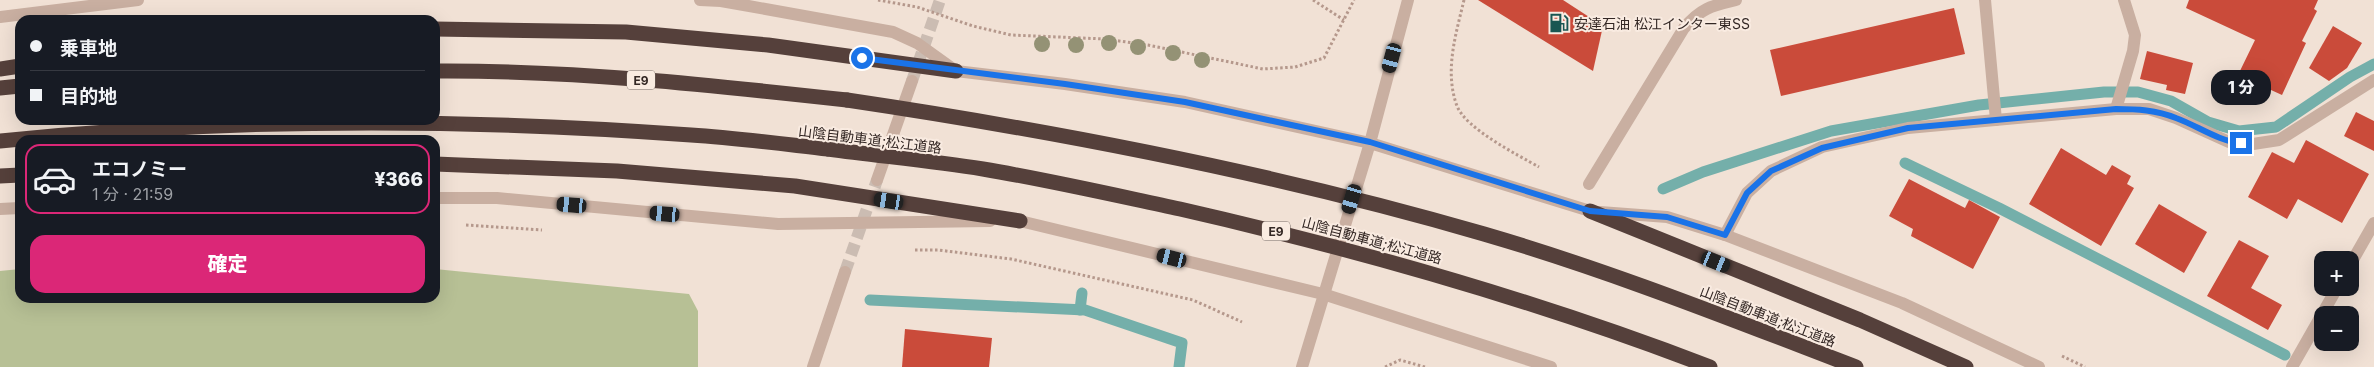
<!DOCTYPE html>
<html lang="ja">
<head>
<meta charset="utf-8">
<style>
	:root { --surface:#171b24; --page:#242831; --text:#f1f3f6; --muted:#9ea1a6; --line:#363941; --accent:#db2777 }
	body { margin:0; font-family:Inter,"Noto Sans JP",sans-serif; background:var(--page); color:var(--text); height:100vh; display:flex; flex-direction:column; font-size:19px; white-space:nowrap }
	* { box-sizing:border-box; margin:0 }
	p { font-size:16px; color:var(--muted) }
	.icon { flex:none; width:28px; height:28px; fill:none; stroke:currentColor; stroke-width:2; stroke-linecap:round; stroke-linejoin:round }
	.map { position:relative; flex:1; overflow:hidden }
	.drawer { position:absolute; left:15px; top:135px; width:425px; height:168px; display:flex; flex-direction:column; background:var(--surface); border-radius:15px; box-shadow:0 5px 20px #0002 }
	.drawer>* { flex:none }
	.hud { position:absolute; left:15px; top:15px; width:425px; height:110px; border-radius:15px; box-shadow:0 5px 20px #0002; display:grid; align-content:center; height:110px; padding:0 15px; background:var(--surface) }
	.controls { position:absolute; left:2314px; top:251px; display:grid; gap:10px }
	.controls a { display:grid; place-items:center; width:45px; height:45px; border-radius:10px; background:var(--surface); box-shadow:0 5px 20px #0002; font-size:25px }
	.end { position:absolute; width:22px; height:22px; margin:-11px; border:6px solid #1a73e8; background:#fff; box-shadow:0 0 0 2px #fff }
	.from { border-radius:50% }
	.bubble { position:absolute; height:35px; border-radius:15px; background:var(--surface); box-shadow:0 5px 20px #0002; font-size:16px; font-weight:800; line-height:35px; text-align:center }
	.car { position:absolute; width:15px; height:30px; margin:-15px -8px; border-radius:6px; box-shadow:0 0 4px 1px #0007; background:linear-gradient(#222 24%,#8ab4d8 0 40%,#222 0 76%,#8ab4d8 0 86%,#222 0) }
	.hud b { display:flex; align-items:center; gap:18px; height:48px; font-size:19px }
	.hud b+b { border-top:1px solid var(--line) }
	.hud i { width:12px; height:12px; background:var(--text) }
	ul { padding:9px 0 0; list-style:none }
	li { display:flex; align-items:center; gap:15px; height:70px; margin:0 10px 8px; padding:0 5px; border:2px solid transparent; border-radius:15px }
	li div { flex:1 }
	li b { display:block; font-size:19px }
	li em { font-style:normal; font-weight:800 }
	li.selected { border-color:var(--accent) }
	li>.icon { width:45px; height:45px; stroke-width:1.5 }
	.action { display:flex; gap:10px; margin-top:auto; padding:10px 15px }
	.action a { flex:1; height:58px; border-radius:15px; background:var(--accent); color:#fff; font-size:20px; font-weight:800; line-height:58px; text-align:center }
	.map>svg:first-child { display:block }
	.green { fill:#b7c095 }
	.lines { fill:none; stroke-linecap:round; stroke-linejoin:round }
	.stream { stroke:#74afaa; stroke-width:11 }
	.building { fill:#ca4b3a }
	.minor-tunnel { stroke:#cbbcb2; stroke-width:12; stroke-dasharray:12 6; stroke-linecap:butt }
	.path { stroke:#b5988c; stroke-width:3; stroke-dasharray:2.5 2.5; stroke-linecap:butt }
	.service { stroke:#c9afa1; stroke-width:12 }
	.minor { stroke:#c9afa1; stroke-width:12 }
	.tertiary { stroke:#c9afa1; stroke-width:12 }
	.motorway { stroke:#55403b; stroke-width:15 }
	.motorway-bridge { stroke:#55403b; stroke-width:15 }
	.tree { fill:#949275 }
	.route { stroke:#1a73e8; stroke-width:6 }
	.labels { text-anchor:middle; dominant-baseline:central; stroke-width:4; stroke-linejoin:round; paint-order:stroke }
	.shield { fill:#f9ebe1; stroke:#6e625d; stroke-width:1 }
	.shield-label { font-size:12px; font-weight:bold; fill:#332724 }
	.poi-label { font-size:14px; fill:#332724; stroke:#f9ebe1; text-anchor:start }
	.street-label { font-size:14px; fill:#332724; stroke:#f9ebe1 }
</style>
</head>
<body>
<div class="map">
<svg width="2374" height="367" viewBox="0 0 2374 367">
	<rect width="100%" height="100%" fill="#f1e1d5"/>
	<polygon class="green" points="20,269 20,298 435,298 435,269 689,294 698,311 698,367 0,367 0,271"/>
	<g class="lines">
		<g class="stream">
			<polyline points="1905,163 1999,208 2285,355"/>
			<polyline points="1663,189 1703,172 1831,131 1979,105 2104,92 2138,92 2171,101 2208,122 2239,131 2276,127 2350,77 2374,64"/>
			<polyline points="870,300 1085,310 1182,343 1179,367"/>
			<polyline points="1080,310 1082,293"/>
		</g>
	</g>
	<g class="building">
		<polygon points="1478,0 1563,0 1603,26 1593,71"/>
		<polygon points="2189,0 2318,0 2314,9 2317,11 2302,41 2306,43 2282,95 2238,75 2255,40 2186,8"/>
		<polygon points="1954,8 1965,54 1781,96 1770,50"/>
		<polygon points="2333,26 2362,43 2347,68 2329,81 2309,68"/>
		<polygon points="2147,51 2193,63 2185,94 2166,90 2167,85 2140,79"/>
		<polygon points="2356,112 2374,121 2374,151 2344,136"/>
		<polygon points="2306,140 2369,174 2342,223 2298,199 2287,219 2248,197 2272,152 2294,163"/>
		<polygon points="2061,148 2106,175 2112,165 2131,176 2127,184 2134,188 2101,246 2029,204"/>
		<polygon points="1909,179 1965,208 1969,200 2000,217 1973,269 1911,236 1913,229 1889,216"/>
		<polygon points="2159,204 2207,232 2184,273 2135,244"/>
		<polygon points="2239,240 2269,256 2251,288 2282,305 2268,330 2207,296"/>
		<polygon points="905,329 992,338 989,367 902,367"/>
	</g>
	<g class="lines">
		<g class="minor-tunnel">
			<polyline points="912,81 940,0"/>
			<polyline points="845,272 877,180"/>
		</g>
		<g class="path">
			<polyline points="878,0 917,7 973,26 1011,35 1105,39 1148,45 1263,69 1295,67 1324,58 1354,0"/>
			<polyline points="1313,0 1344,20"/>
			<path d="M1464 0C1456 34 1444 71 1457 106 1466 129 1518 155 1539 167"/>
			<polyline points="466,225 542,230"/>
			<polyline points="915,250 938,250 1011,259 1193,300 1242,322"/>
			<polyline points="2062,356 2085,367"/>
			<polyline points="1385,367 1400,360 1425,367"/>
		</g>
		<g class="service">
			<polyline points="1985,0 1996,120"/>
			<path d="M1589 184 1684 28C1701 8 1711 6 1736 0"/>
		</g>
		<g class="minor">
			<polyline points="700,0 721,1 893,32 917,43 956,71"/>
			<polyline points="0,17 138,0"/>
			<polyline points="2116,109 2133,51 2135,35 2124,0"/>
			<polyline points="877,180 912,81"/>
			<polyline points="435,198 497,198 778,224 990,221"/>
			<polyline points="0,209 20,208"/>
			<polyline points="1600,212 1667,217 1725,235 1902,303 2039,367"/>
			<polyline points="1725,235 1747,193 1771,171 1822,147 1908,128 2116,109 2149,109 2176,118 2229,142 2253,144 2279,140 2374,80"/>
			<polyline points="2350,265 2374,223"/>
			<polyline points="813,367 845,272"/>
			<polyline points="2292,367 2337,288"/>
		</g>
		<g class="tertiary">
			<polyline points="956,71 1065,84 1185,102 1370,143 1590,211"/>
			<polyline points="1020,221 1323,294 1551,367"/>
			<polyline points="1302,367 1370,143 1408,0"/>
		</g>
		<g class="motorway">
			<polyline points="435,29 626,32 768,45 956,71"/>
			<polyline points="0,69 20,66"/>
			<path d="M435 71C573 70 710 85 847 100"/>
			<polyline points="0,88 20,86"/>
			<path d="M0 141C229 118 462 118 691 135 737 138 783 144 828 149"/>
			<polyline points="435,164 617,171 795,186 1020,221"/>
			<polyline points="0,176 20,175"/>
			<polyline points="1590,211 1860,320 1966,367"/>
		</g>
		<g class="motorway-bridge">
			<path d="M847 100C1062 132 1275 173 1484 234 1611 271 1733 320 1856 367"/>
			<path d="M828 149C880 156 931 161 983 169 1049 180 1114 195 1180 209 1360 250 1538 301 1710 367"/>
		</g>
	</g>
	<g class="tree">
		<circle cx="1109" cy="43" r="8"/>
		<circle cx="1042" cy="44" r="8"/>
		<circle cx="1076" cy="45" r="8"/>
		<circle cx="1138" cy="47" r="8"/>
		<circle cx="1173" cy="53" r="8"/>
		<circle cx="1202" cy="60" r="8"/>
	</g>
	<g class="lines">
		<path class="route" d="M862 58 1065 84 1185 102 1370 142 1590 211 1667 217 1725 235 1747 193 1771 171 1822 148 1908 128 2116 109C2137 109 2156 110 2176 118 2198 126 2218 141 2241 143"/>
	</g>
	<defs>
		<symbol id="fuel-bare" viewBox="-9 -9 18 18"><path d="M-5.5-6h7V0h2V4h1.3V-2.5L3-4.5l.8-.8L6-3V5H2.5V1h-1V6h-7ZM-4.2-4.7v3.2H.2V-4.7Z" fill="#195652" stroke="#f9ebe1" stroke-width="2.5" paint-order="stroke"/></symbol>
	</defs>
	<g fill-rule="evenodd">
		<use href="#fuel-bare" x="1545" y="9" width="28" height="28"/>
	</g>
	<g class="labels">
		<g class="shield">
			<rect x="627" y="70.5" width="28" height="19" rx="4"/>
			<rect x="1262" y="221.5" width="28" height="19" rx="4"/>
		</g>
		<g class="shield-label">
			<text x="641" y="80">E9</text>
			<text x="1276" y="231">E9</text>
		</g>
		<g class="poi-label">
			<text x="1574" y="23">安達石油 松江インター東SS</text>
		</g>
		<g class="street-label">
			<text transform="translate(870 139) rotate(7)">山陰自動車道;松江道路</text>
			<text transform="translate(1372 240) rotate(15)">山陰自動車道;松江道路</text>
			<text transform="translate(1768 316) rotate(21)">山陰自動車道;松江道路</text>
		</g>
	</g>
</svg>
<div class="controls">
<a>+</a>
<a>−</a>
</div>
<i class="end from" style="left:862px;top:58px"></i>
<i class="end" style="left:2241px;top:143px"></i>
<div class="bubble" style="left:2211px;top:70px;width:60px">1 分</div>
<i class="car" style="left:1392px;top:58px;rotate:195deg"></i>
<i class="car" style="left:1352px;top:199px;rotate:197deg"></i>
<i class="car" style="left:889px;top:201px;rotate:279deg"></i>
<i class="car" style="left:572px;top:205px;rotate:275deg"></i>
<i class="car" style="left:665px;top:214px;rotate:275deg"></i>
<i class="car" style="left:1172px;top:258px;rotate:284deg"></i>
<i class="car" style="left:1716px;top:262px;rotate:112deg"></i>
<div class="hud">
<b><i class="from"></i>乗車地</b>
<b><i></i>目的地</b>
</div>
<section class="drawer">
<ul>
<li class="selected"><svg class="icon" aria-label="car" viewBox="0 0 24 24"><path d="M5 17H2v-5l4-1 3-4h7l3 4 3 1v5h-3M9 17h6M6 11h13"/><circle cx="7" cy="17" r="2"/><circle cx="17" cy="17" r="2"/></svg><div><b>エコノミー</b><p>1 分 · 21:59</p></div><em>¥366</em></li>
</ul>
<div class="action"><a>確定</a></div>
</section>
</div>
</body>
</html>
